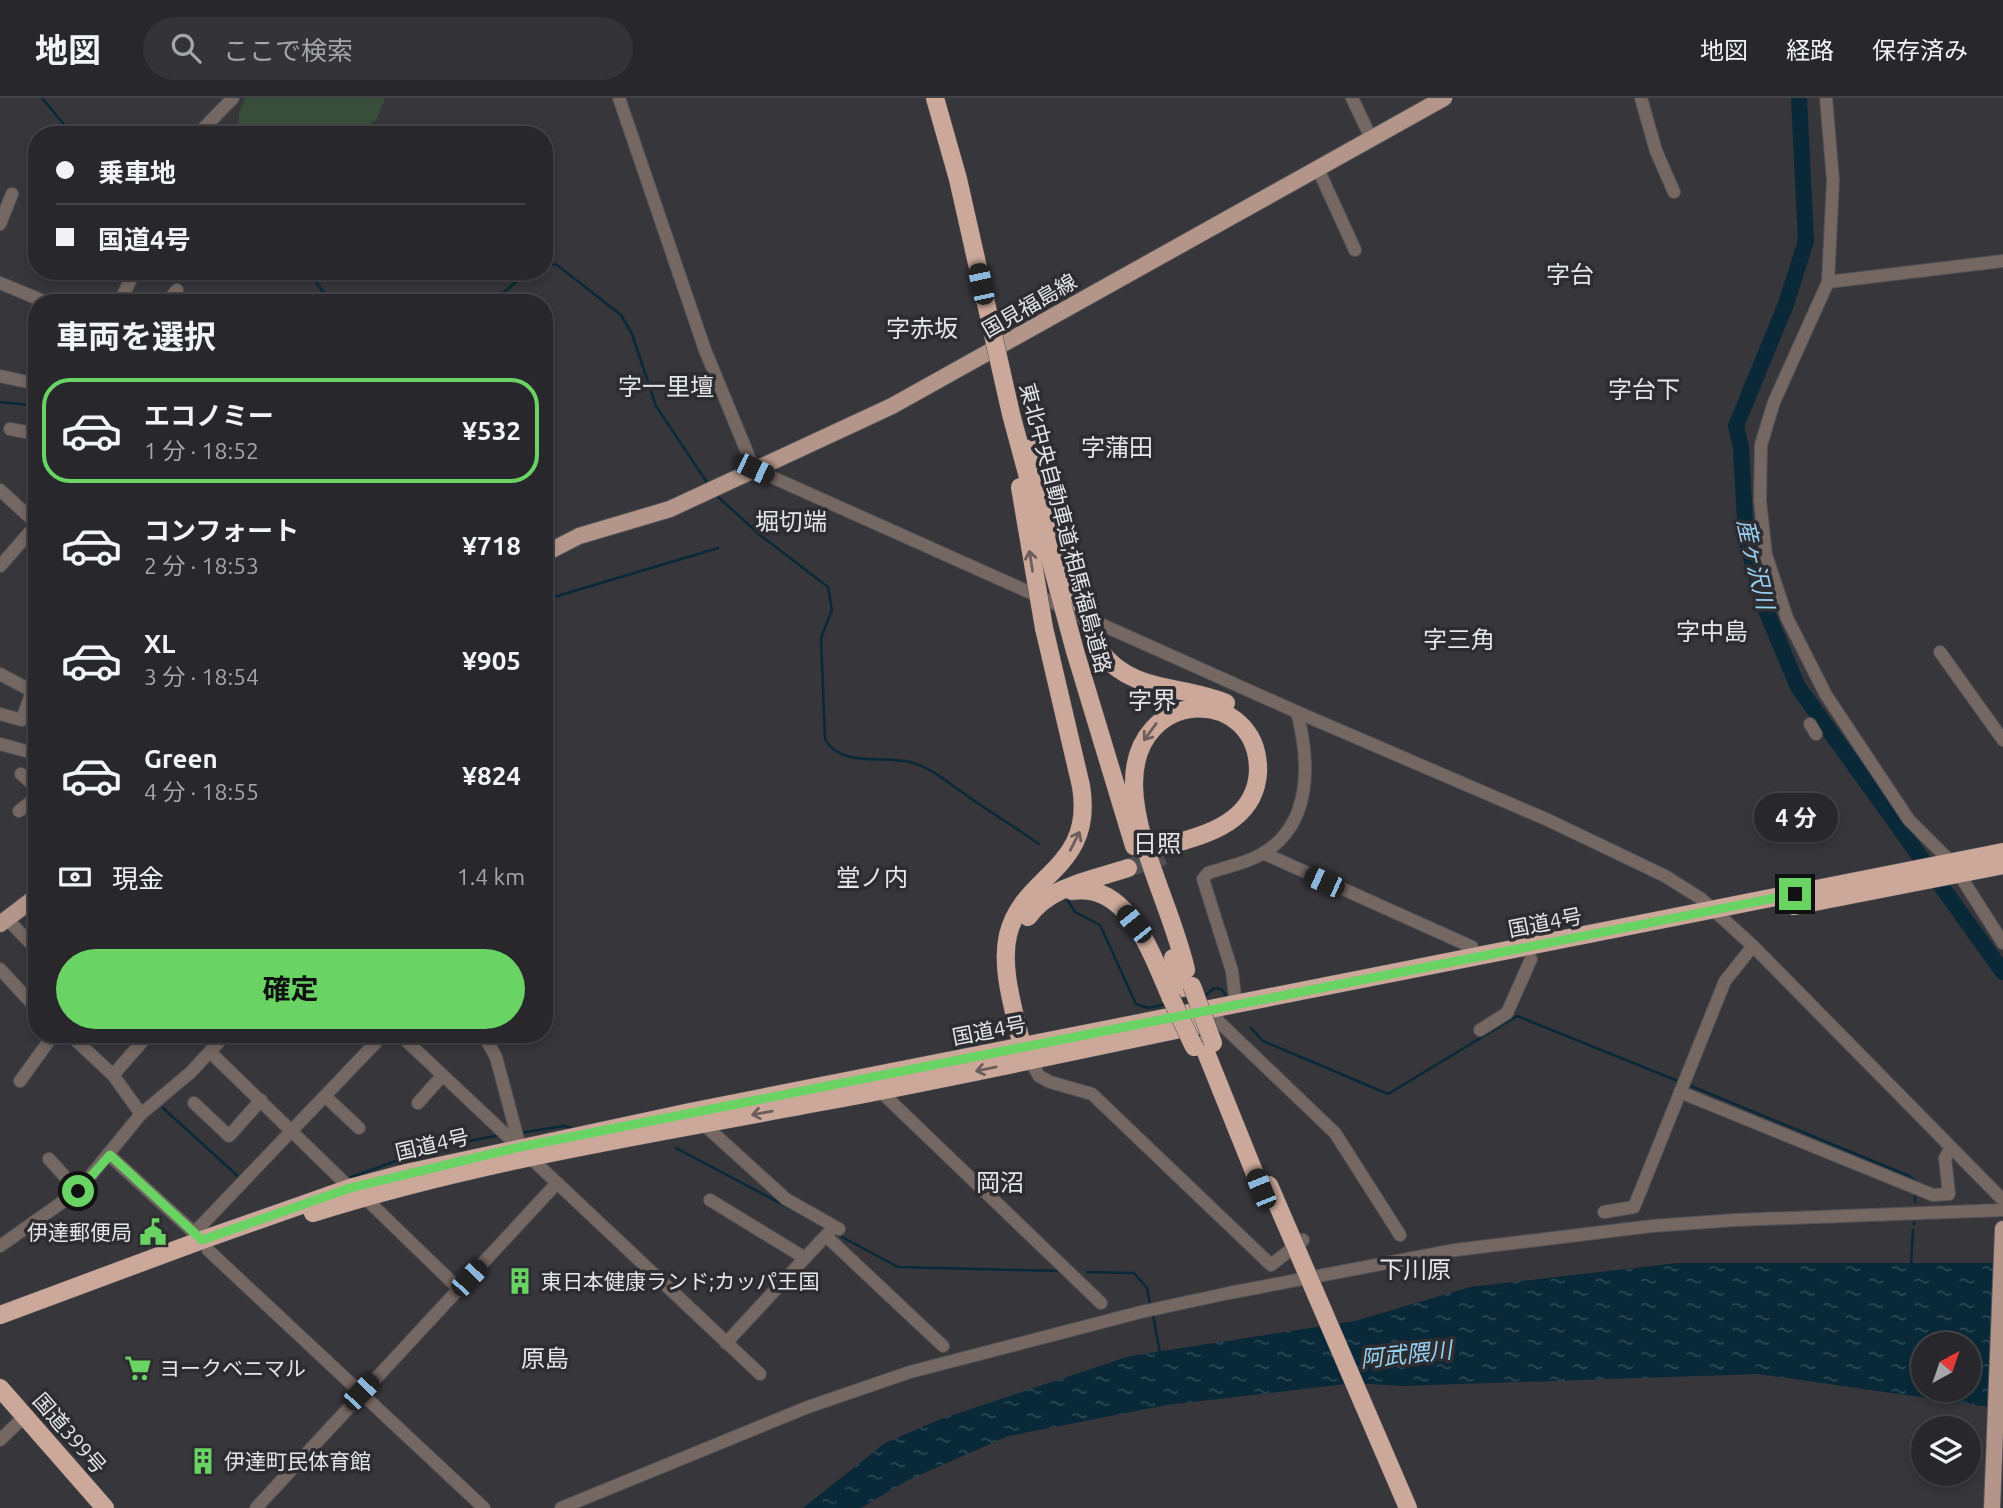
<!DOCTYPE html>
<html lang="ja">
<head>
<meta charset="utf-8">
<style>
	:root { --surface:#28282c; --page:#343438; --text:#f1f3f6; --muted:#a5a6a9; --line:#444448; --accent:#69d464 }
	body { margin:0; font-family:Ubuntu,"Noto Sans JP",sans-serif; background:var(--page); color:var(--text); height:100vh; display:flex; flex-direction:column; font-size:26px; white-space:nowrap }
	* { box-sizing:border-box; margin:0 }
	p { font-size:23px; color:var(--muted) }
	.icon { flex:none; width:38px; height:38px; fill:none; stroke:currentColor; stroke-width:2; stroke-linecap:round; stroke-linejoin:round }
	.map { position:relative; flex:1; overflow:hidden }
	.side { position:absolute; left:28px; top:196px; width:525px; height:749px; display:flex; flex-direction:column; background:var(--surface); border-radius:28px; box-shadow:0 4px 10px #0003,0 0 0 2px var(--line) }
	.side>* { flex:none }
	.guide { position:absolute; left:28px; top:28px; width:525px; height:154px; border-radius:28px; box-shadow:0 4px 10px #0003,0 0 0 2px var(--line); display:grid; align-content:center; height:154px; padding:0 28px; background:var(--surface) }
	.needle { width:46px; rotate:40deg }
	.buttons { position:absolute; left:1911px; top:1234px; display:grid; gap:14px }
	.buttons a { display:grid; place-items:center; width:70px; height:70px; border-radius:50%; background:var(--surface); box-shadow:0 4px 10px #0003,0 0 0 2px var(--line); font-size:35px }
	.end { position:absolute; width:32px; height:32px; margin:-16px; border:9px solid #69d464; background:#111; box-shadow:0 0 0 4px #111 }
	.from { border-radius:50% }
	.bubble { position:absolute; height:49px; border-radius:24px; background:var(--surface); box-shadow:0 4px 10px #0003,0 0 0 2px var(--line); font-size:23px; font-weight:700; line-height:49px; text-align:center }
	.car { position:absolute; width:21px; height:42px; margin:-21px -10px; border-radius:9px; box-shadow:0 0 5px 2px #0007; background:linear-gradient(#222 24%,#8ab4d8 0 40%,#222 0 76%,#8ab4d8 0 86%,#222 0) }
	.guide b { display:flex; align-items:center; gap:24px; height:66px; font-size:26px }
	.guide b+b { border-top:2px solid var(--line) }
	.guide i { width:18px; height:18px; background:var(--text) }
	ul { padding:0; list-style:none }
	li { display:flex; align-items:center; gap:21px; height:105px; margin:0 14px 10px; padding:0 14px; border:4px solid transparent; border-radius:28px }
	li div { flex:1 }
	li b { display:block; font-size:26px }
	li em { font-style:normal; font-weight:700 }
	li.on { border-color:var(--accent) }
	li>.icon { width:63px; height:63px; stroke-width:1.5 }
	h2 { padding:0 28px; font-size:32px; line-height:84px }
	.pay { display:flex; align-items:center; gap:18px; height:77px; padding:0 28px; font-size:26px }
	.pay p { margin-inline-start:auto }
	.cta { display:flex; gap:14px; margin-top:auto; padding:14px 28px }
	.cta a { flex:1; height:80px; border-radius:42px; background:var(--accent); color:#111; font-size:28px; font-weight:700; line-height:80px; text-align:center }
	header { display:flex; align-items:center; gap:42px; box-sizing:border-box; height:98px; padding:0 35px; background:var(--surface); border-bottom:2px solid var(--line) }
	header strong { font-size:33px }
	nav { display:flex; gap:38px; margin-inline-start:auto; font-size:24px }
	.search { width:490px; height:63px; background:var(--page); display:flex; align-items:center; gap:18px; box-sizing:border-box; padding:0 24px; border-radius:38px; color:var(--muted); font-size:26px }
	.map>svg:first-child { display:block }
	.grass { fill:#384e3a }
	.water { fill:url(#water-ripples); fill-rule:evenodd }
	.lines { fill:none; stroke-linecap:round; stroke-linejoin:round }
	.stream { stroke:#092938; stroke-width:2.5 }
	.river { stroke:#092938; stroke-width:16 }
	.highway-tunnel { stroke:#505055; stroke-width:18; stroke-dasharray:18 9; stroke-linecap:butt }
	.minor-casing { stroke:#525257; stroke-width:14 }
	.major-casing { stroke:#525257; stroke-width:18 }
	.highway-casing { stroke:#525257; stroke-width:19 }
	.minor { stroke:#756761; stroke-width:12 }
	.major { stroke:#b39689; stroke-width:16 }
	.highway { stroke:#cba899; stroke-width:18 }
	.highway-bridge-casing { stroke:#525257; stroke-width:19; stroke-linecap:butt }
	.highway-bridge { stroke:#cba899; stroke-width:18 }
	.oneway { stroke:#6c5e5b }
	.route { stroke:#69d464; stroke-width:9 }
	.labels { text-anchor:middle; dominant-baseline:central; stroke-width:7; stroke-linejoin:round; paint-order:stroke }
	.street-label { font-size:21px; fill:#e5e6e9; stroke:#2c2c31 }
	.poi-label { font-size:21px; fill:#e5e6e9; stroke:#2c2c31; text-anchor:start }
	.water-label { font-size:23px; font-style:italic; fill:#96d1f2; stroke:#2c2c31 }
	.quarter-label { font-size:24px; fill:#e5e6e9; stroke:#2c2c31 }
</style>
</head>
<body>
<header>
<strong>地図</strong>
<div class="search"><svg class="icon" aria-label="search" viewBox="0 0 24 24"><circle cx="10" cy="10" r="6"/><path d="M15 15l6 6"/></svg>ここで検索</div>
<nav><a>地図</a><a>経路</a><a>保存済み</a></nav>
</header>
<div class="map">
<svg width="2003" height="1410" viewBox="0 0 2003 1410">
	<defs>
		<pattern id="water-ripples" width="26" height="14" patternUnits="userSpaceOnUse" patternTransform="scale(1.75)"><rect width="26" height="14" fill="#092938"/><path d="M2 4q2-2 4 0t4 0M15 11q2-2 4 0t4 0" fill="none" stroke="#2d4855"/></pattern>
	</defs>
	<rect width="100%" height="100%" fill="#36363b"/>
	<polygon class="grass" points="245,0 384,0 384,3 376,22 351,37 238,37 239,15"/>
	<path class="water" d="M1677 1165H2003V1311L1758 1276 1402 1288 1354 1285 1167 1307 1008 1338 906 1383 861 1410H803L885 1345 941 1321 1130 1258 1355 1223 1470 1189ZM1923 1246H1969V1292H1923Z"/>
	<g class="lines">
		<g class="stream">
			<polyline points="42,0 73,37"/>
			<polyline points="544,165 557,167 621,217 632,236 656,308 708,386"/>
			<polyline points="307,173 332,205"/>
			<polyline points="492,205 528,173"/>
			<polyline points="0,304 37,308"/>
			<path d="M716 397 760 437 828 489 832 512 821 540 825 641C841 670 882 657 910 664 931 669 948 685 966 697 990 714 1015 729 1039 746"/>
			<polyline points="544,502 718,450"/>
			<polyline points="1068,803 1075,814 1100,827 1136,906 1148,910 1167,906"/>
			<polyline points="1205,898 1214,890 1221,891 1226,897"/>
			<polyline points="1251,930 1263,943 1388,996 1517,918 1678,983"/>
			<polyline points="1691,988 1909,1078 1916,1084"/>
			<polyline points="163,1010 241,1081"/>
			<polyline points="520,1035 564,1028 572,1030"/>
			<polyline points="676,1050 812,1122"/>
			<polyline points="346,1081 429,1051 500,1037"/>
			<polyline points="1915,1104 1915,1094"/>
			<polyline points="1914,1126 1914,1124"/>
			<polyline points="842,1139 898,1169 1062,1173"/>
			<polyline points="1911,1167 1913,1132"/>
			<polyline points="1087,1174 1134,1175 1147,1190 1150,1207"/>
			<polyline points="1153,1217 1160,1255"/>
		</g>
		<polyline class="river" points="1799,0 1806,143 1786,206 1736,328 1741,349 1746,442 1767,515 1798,589 2003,874"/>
		<polyline class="highway-tunnel" points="1128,770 1164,758"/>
		<defs>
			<g id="minor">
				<polyline points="619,0 705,252 754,371 1297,614 1548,722 1665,778 1700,800 1753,848 2003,1102"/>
				<polyline points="1352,0 1372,42"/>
				<polyline points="1641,0 1656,53 1674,94"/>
				<polyline points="1826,0 1833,82 1828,184 1774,304 1761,347 1760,403 1766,457 1787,520 1826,597 1909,722 1952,765 2003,845"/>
				<polyline points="197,37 233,0"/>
				<polyline points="1318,71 1355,152"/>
				<polyline points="0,126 12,96"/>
				<polyline points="1828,184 2003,163"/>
				<polyline points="0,185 48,205"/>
				<polyline points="119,205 135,173"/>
				<polyline points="166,205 177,192"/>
				<polyline points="0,278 37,286"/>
				<polyline points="10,331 37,336"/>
				<polyline points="0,392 37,426"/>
				<polyline points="0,468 37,426"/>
				<polyline points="1940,554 2003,642"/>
				<polyline points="0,576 32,593 22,622 0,616"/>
				<polyline points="1810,626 1816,636"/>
				<polyline points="0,646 37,656"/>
				<polyline points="21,676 37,690"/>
				<polyline points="19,713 37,699"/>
				<polyline points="1263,755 1472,849 1474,861"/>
				<polyline points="7,821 37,852"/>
				<polyline points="0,871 37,911"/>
				<path d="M1236 908 1232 873 1203 781 1208 775C1225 769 1244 766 1260 757 1313 728 1310 664 1297 614"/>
				<polyline points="1214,912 1218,923 1335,1035 1400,1137"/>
				<polyline points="1480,932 1507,915 1531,861"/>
				<polyline points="69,936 113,977 141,1016"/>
				<polyline points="399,936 760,1276"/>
				<polyline points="483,936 496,959 520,1049"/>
				<polyline points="210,954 350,1090"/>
				<polyline points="1030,962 1039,978 1050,984 1092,996 1271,1167 1303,1142"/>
				<polyline points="113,977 149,936"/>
				<polyline points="20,983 54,936"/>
				<polyline points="880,993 1101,1205"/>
				<polyline points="1680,994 1933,1097 1949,1096 1945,1060 1951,1050"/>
				<polyline points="326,999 359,1030"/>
				<polyline points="194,1005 229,1038 261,1002"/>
				<polyline points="418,1005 442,978"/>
				<polyline points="700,1023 786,1101 839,1131"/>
				<polyline points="109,1057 200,1140"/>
				<polyline points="49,1061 78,1093"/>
				<polyline points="364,1099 459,1191"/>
				<polyline points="710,1102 805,1160"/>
				<polyline points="1604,1114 1634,1109 1725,883 1753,848"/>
				<polyline points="194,1135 384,936"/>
				<polyline points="826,1138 943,1248"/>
				<polyline points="0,1148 78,1093 141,1016 191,974 226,936"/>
				<polyline points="208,1152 484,1410"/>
				<polyline points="726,1245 831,1132"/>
				<polyline points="0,1342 25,1318"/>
				<polyline points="256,1410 557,1085"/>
				<polyline points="561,1410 808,1309 910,1274 1141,1214 1229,1195 1455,1152 1652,1128 1735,1122 2003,1112"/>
			</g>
			<g id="major">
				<polyline points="544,456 579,438 670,411 892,308 1444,0"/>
				<polyline points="0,826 37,798"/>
				<polyline points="1992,1410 2003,1131"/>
			</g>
			<g id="highway">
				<polyline points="1075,553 1134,748"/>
				<path d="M1100 553C1133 596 1181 586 1226 605"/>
				<path d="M1160 750C1185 742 1214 736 1234 720 1248 709 1257 693 1258 674 1260 587 1132 587 1134 688 1135 745 1173 814 1186 872"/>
				<path d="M1072 793C1129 783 1153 860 1171 900"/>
				<polyline points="1794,808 2003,767"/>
				<path d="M1028 819C1049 788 1095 781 1128 770"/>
				<polyline points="1173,860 1183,890"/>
				<polyline points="1203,947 1261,1091"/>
				<path d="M1026 957 1022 949C1015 914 1000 872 1008 837 1023 775 1095 772 1081 688L1044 530"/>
				<path d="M313 1115C478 1063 651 1036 821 1004 947 981 1074 953 1200 927"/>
				<polyline points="0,1217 202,1142 350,1090 406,1075 690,1014 2003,754"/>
				<polyline points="0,1290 105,1410"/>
			</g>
		</defs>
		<use href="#minor" class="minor-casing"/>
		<use href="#major" class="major-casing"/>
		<use href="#highway" class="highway-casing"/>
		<use href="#minor" class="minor"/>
		<use href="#major" class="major"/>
		<use href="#highway" class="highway"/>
		<defs>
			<g id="highway-bridge">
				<polyline points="935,0 958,81 1011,316 1075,553"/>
				<polyline points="1031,350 1074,487 1100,553"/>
				<polyline points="1020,389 1044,530"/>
				<polyline points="1192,888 1213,945"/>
				<polyline points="1171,900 1194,949"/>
				<polyline points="1269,1087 1408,1410"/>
			</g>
		</defs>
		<use href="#highway-bridge" class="highway-bridge-casing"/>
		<use href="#highway-bridge" class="highway-bridge"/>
	</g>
	<defs><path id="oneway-shaft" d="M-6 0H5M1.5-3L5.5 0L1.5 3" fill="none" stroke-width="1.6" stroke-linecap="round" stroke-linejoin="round" transform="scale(1.75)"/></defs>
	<g class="oneway">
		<use href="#oneway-shaft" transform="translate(1031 463) rotate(-99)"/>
		<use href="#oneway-shaft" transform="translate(1150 634) rotate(126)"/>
		<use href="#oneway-shaft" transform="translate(1075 743) rotate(-63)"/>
		<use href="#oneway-shaft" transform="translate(986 971) rotate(168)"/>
		<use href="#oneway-shaft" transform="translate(762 1015) rotate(170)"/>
	</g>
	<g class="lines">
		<polyline class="route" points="78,1093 110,1057 202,1142 350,1090 520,1049 1795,796"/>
	</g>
	<defs>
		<symbol id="civic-bare" viewBox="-9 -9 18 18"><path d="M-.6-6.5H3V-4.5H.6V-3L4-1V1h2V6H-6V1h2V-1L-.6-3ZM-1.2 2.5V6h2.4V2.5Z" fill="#69d464" stroke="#2c2c31" stroke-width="2.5" paint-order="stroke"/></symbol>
		<symbol id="building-bare" viewBox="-9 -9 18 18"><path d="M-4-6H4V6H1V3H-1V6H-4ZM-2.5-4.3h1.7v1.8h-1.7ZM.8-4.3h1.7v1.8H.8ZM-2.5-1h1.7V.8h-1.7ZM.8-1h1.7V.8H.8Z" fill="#69d464" stroke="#2c2c31" stroke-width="2.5" paint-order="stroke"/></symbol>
		<symbol id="supermarket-bare" viewBox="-9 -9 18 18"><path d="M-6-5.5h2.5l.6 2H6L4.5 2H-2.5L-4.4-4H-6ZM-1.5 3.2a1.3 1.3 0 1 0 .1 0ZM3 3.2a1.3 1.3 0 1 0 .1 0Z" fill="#69d464" stroke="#2c2c31" stroke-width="2.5" paint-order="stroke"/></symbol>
	</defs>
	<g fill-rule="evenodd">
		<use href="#civic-bare" x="134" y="1115" width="38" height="38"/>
		<use href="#building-bare" x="501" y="1164" width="38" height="38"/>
		<use href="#supermarket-bare" x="119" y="1251" width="38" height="38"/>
		<use href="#building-bare" x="184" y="1344" width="38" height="38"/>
	</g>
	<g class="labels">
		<g class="street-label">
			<text transform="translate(1029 207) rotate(-30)">国見福島線</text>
			<text transform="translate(1066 430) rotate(75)">東北中央自動車道;相馬福島道路</text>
			<text transform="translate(1545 824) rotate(-11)">国道4号</text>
			<text transform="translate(989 932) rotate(-11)">国道4号</text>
			<text transform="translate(432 1046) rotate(-13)">国道4号</text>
			<text transform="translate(70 1335) rotate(49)">国道399号</text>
		</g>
		<g class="poi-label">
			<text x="132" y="1134" text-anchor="end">伊達郵便局</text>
			<text x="541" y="1183">東日本健康ランド;カッパ王国</text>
			<text x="159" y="1270">ヨークベニマル</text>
			<text x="224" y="1363">伊達町民体育館</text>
		</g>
		<g class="water-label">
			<text transform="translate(1756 466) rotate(77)">産ヶ沢川</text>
			<text transform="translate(1406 1256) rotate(-6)">阿武隈川</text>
		</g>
		<g class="quarter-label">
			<text x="1570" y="176">字台</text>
			<text x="922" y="230">字赤坂</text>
			<text x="666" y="288">字一里壇</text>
			<text x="1644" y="291">字台下</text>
			<text x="1117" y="349">字蒲田</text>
			<text x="791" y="423">堀切端</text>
			<text x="1712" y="533">字中島</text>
			<text x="1459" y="541">字三角</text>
			<text x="1152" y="602">字界</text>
			<text x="1157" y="745">日照</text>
			<text x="872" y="779">堂ノ内</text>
			<text x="1000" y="1084">岡沼</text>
			<text x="1415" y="1171">下川原</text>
			<text x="545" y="1260">原島</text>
		</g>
	</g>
</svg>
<div class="buttons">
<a><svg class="needle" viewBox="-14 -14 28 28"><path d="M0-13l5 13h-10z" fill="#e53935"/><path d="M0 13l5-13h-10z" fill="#a5a6a9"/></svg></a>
<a><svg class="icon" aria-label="layers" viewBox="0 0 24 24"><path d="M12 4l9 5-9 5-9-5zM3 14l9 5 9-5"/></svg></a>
</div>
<i class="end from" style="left:78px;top:1093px"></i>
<i class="end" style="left:1795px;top:796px"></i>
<div class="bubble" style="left:1754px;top:695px;width:84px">4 分</div>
<i class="car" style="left:981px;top:186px;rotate:348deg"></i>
<i class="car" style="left:754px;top:371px;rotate:116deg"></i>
<i class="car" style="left:1324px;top:784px;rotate:294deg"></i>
<i class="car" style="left:1134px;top:826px;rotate:321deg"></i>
<i class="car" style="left:1261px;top:1091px;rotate:338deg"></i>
<i class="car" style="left:469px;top:1180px;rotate:43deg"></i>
<i class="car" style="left:361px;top:1294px;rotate:44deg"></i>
<div class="guide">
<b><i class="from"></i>乗車地</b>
<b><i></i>国道4号</b>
</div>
<section class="side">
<h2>車両を選択</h2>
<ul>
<li class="on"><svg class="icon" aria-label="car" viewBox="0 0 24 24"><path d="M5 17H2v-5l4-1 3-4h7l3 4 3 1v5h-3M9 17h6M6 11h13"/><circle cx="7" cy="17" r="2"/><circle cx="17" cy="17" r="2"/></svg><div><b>エコノミー</b><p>1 分 · 18:52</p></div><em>¥532</em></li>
<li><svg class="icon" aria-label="car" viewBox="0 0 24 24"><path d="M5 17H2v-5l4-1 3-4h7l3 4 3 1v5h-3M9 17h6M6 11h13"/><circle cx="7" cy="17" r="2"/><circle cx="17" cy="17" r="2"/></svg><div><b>コンフォート</b><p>2 分 · 18:53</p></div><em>¥718</em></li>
<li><svg class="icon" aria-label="car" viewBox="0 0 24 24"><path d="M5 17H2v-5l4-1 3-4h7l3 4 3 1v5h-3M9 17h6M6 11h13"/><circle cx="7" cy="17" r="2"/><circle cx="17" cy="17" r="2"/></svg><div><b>XL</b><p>3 分 · 18:54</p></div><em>¥905</em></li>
<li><svg class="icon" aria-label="car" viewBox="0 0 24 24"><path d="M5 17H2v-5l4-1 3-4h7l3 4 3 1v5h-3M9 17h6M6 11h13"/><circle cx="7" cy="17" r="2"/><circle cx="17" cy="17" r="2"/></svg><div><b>Green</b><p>4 分 · 18:55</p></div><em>¥824</em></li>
</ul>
<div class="pay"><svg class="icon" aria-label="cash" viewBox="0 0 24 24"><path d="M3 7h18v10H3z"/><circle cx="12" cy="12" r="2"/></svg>現金<p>1.4 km</p></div>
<div class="cta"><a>確定</a></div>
</section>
</div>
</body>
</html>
